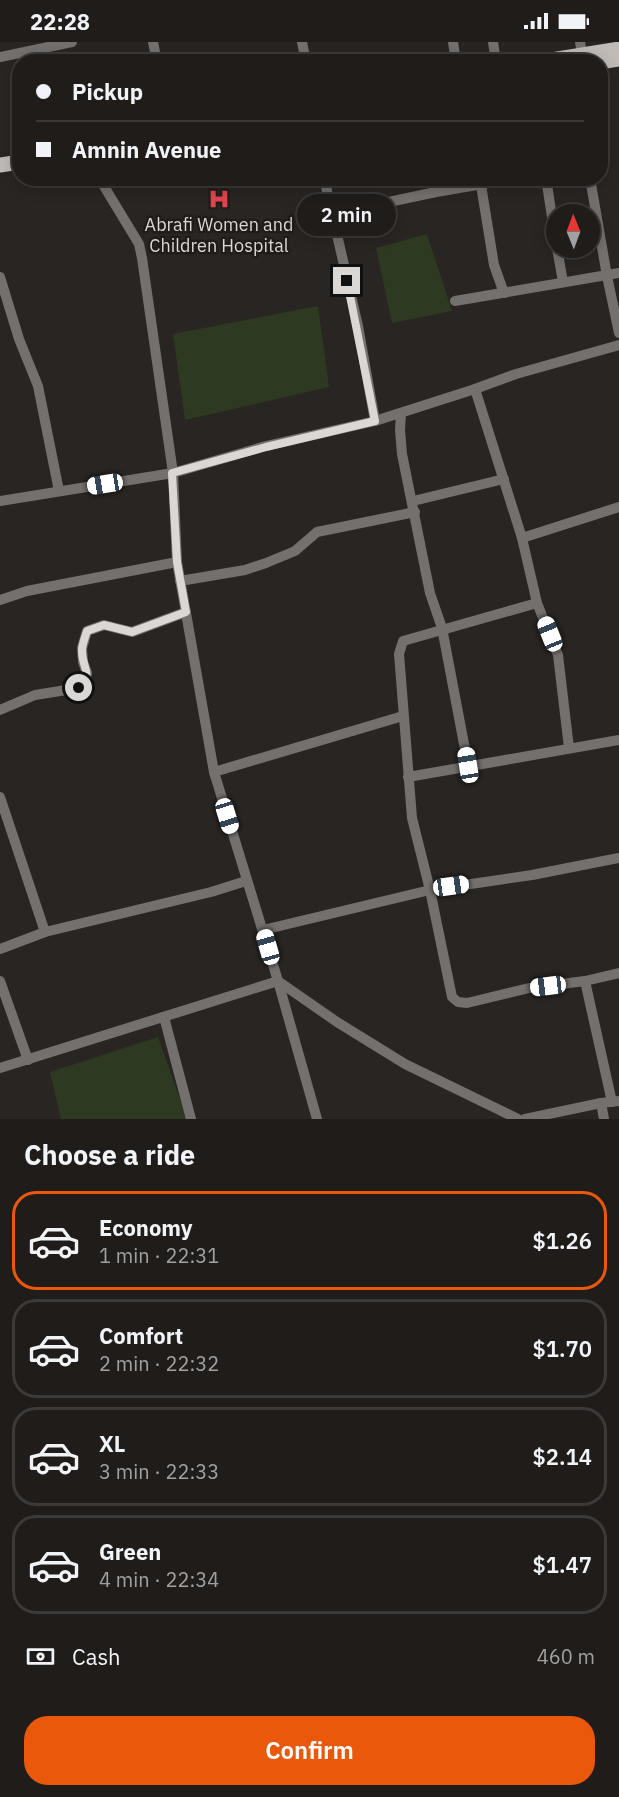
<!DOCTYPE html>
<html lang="en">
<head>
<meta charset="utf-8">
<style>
	:root { --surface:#1f1c1a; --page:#2c2927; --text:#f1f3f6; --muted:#a1a1a2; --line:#3c3a39; --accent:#ea580c }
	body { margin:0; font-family:"IBM Plex Sans",sans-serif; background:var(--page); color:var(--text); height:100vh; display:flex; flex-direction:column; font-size:22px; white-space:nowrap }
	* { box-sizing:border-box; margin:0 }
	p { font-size:20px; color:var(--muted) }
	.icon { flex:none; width:33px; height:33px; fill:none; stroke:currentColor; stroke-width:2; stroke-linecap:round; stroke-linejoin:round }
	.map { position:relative; height:1077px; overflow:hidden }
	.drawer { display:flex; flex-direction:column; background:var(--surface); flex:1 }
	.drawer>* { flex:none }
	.banner { position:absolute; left:12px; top:12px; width:596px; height:132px; border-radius:24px; box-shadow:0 3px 15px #0003,0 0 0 2px var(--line); display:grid; align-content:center; height:132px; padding:0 24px; background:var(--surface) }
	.needle { width:39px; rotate:359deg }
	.controls { position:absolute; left:546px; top:162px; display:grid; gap:12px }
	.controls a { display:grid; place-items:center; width:54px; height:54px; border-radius:50%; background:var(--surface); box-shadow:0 3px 15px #0003,0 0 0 2px var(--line); font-size:30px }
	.end { position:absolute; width:27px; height:27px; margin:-14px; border:8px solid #dad7d5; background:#111; box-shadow:0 0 0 3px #111 }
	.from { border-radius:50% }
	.bubble { position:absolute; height:42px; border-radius:21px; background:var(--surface); box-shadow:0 3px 15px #0003,0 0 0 2px var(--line); font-size:20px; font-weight:600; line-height:42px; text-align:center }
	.car { position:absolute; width:18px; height:36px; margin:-18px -9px; border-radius:8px; box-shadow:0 0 4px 2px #0007; background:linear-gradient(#fff 24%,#345 0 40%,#fff 0 76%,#345 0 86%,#fff 0) }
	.banner b { display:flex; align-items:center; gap:21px; height:57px; font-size:22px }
	.banner b+b { border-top:2px solid var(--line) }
	.banner i { width:15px; height:15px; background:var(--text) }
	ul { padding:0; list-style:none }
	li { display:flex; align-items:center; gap:18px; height:99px; margin:0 12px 9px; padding:0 12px; border:3px solid var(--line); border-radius:24px }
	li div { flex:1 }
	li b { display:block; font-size:22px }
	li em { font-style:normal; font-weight:600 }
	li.current { border-color:var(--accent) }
	li>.icon { width:54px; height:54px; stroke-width:1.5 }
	h2 { padding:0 24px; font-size:27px; line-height:72px }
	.pay { display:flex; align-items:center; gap:15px; height:66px; padding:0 24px; font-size:22px }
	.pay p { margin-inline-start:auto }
	.button { display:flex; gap:12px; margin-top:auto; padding:12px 24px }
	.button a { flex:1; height:69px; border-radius:24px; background:var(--accent); color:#fff; font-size:24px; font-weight:600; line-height:69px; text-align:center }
	.status { display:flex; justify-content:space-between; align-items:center; height:42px; padding:0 30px; background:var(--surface); direction:ltr }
	.status svg { height:16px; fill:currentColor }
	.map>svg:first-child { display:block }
	.green { fill:#2e3922 }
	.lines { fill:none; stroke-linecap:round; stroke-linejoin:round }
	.minor { stroke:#73706e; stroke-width:10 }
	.primary { stroke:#c0bbb7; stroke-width:15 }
	.route { stroke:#dad7d5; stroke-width:8 }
	.labels { text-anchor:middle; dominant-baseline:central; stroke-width:5; stroke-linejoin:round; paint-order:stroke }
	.poi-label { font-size:18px; fill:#dad7d5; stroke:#201c19 }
</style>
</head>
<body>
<div class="status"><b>22:28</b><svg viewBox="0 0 49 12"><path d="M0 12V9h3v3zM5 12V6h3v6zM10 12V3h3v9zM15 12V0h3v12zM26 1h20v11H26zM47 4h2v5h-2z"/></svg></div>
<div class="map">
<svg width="619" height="1077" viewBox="0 0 619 1077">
	<rect width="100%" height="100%" fill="#292522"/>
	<g class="green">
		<polygon points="427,192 452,269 392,281 376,206"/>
		<polygon points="318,264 329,345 185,378 173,292"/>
		<polygon points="158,995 187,1077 61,1077 50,1030"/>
	</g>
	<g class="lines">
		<g class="minor">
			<polyline points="153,0 157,20"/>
			<polyline points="302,0 306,20"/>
			<polyline points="453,0 456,20"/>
			<polyline points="493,0 496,20"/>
			<polyline points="580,0 582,12"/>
			<polyline points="0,15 72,0"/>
			<polyline points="324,136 358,284 375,379"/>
			<polyline points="546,136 556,201"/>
			<polyline points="590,136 607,234 619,291"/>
			<polyline points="480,137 494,223 504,251"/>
			<polyline points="332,172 436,150 518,136"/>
			<polyline points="557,206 563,240"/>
			<polyline points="0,235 19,297 38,344 59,449"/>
			<polyline points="455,259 619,231"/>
			<polyline points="475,347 522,496 537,561 558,613 569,706"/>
			<polyline points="401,371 400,388 402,412 430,551 442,586 468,723"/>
			<polyline points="0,459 173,431 266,404 375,379 475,347 516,332 619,303"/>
			<polyline points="413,459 504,437"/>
			<polyline points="522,496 619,465"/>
			<polyline points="180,539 245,528 266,521 295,509 317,490 415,470"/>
			<polyline points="0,558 27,549 177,520"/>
			<polyline points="537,561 403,599 399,612 412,776 430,848 452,955 458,960 467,961 529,946 585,939 619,931"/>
			<polyline points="0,668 35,653 79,646 85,639 87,631 83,620 82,606 87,589 104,583 132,590 186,570"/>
			<polyline points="214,730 403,674"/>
			<polyline points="408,735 619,698"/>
			<polyline points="0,755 45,890"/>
			<polyline points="263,888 430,848 532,833 619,816"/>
			<polyline points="0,907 45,890 211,850 246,839"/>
			<polyline points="0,939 28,1018"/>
			<polyline points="278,939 337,980 405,1022 518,1077"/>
			<polyline points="278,939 317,1077"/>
			<polyline points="585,939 612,1060"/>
			<polyline points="164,975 191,1077"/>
			<polyline points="0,1026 278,939 214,730 177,520 173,431 142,216 139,202 99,136"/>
			<polyline points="601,1061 604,1077"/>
			<polyline points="525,1077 601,1061 619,1059"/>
		</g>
		<g class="primary">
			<polyline points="539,20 619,7"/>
			<polyline points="600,20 619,17"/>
			<polyline points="0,123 20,120"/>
		</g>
	</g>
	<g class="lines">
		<path class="route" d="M79 646C94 631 82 627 82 609 82 602 85 596 87 589L104 583 132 590 186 570 177 520 172 431 266 405 375 379 347 239"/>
	</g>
	<defs>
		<symbol id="hospital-bare" viewBox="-9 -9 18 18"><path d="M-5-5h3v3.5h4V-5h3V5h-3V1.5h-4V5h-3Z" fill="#e0444e" stroke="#201c19" stroke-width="2.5" paint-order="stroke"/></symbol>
	</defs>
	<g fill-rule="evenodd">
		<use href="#hospital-bare" x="204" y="142" width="30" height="30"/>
	</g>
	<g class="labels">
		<g class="poi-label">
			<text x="219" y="182">Abrafi Women and<tspan x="219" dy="21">Children Hospital</tspan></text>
		</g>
	</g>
</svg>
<div class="controls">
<a><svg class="needle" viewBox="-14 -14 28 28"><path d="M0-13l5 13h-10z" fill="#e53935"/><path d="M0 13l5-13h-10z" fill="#a1a1a2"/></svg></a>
</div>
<i class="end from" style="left:79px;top:646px"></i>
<i class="end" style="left:347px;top:239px"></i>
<div class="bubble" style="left:297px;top:152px;width:99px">2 min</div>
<i class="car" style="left:105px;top:442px;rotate:261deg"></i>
<i class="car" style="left:550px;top:592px;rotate:338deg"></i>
<i class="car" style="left:468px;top:723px;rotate:351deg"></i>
<i class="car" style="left:227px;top:774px;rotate:163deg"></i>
<i class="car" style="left:451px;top:844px;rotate:82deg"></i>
<i class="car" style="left:268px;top:905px;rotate:344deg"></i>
<i class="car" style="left:548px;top:944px;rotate:263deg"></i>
<div class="banner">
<b><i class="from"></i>Pickup</b>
<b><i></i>Amnin Avenue</b>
</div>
</div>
<section class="drawer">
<h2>Choose a ride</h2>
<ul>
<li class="current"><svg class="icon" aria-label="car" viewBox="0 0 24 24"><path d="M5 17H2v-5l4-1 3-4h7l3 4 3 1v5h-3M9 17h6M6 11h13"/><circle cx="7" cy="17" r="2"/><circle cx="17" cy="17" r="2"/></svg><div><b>Economy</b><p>1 min · 22:31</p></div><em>$1.26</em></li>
<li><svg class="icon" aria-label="car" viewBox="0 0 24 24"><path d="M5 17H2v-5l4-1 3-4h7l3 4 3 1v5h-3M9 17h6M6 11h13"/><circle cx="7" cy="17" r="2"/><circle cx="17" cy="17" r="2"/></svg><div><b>Comfort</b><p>2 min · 22:32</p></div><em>$1.70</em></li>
<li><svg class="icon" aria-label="car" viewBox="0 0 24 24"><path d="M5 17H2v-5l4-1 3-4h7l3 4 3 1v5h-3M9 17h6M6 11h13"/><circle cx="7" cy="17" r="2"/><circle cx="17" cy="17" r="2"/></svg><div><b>XL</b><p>3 min · 22:33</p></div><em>$2.14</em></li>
<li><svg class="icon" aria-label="car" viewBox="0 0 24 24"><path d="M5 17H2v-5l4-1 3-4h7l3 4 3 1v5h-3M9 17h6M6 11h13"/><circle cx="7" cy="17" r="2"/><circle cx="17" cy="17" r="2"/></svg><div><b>Green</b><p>4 min · 22:34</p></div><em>$1.47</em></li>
</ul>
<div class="pay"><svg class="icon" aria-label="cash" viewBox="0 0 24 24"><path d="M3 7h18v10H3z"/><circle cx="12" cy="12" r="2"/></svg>Cash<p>460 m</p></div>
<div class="button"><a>Confirm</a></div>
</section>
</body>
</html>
